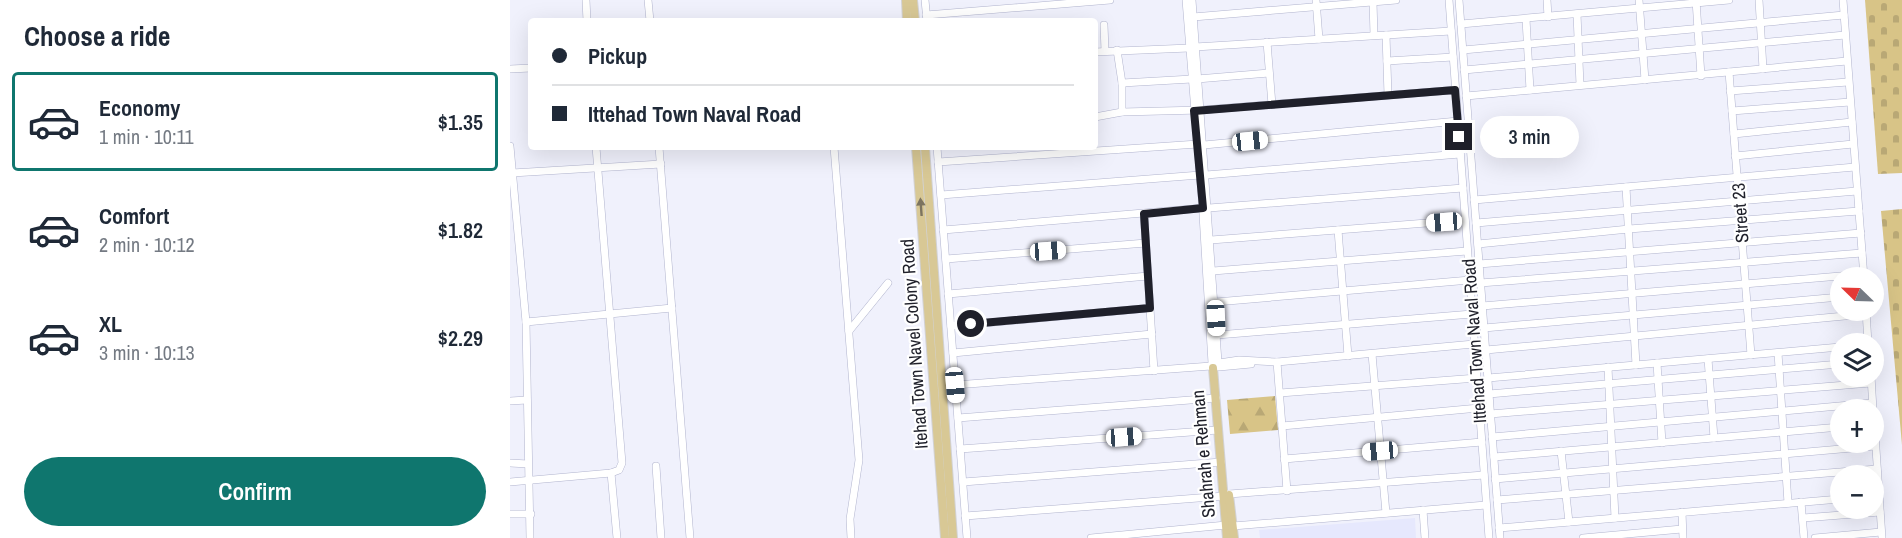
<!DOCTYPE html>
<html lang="en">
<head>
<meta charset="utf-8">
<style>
	:root { --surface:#fff; --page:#f2f2f3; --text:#1f2937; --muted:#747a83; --line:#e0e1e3; --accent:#0f766e }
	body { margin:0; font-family:"Archivo Narrow",sans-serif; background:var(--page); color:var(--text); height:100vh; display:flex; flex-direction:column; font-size:22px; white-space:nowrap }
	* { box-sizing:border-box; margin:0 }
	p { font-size:20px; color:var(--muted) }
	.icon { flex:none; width:33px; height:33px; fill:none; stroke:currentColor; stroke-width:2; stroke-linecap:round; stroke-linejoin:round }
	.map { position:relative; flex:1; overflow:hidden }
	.sheet { display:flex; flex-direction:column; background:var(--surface); width:510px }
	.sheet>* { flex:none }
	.banner { position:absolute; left:18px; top:18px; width:570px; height:132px; border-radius:6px; box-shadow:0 6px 24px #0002; display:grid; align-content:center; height:132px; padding:0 24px; background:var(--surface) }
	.needle { width:39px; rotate:293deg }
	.tools { position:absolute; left:1320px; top:267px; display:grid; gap:12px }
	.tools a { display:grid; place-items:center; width:54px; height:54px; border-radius:50%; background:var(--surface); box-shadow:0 6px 24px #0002; font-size:30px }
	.end { position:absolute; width:27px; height:27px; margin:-14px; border:8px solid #1f202a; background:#fff; box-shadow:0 0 0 3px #fff }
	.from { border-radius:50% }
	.bubble { position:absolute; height:42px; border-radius:21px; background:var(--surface); box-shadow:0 6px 24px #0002; font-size:20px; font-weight:600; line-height:42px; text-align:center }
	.car { position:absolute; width:18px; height:36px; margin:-18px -9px; border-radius:8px; box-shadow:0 0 4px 2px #0007; background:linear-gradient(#fff 24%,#345 0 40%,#fff 0 76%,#345 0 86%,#fff 0) }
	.banner b { display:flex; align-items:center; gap:21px; height:57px; font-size:22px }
	.banner b+b { border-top:2px solid var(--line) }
	.banner i { width:15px; height:15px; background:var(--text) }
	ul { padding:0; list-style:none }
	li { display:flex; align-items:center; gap:18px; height:99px; margin:0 12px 9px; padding:0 12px; border:3px solid transparent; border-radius:6px }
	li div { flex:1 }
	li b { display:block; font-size:22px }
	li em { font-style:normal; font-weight:600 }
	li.on { border-color:var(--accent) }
	li>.icon { width:54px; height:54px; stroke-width:1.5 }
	h2 { padding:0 24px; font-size:27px; line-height:72px }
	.cta { display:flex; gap:12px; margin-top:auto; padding:12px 24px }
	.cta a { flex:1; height:69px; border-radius:36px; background:var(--accent); color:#fff; font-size:24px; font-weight:600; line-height:69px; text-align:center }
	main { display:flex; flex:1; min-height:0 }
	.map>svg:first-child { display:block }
	.built { fill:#e6e8fd }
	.forest { fill:url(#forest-firs) }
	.cemetery { fill:url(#cemetery-stones) }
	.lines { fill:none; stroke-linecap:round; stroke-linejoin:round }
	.minor-casing { stroke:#b1b4ce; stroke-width:8 }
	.major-casing { stroke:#d2d2d4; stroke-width:10 }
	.minor { stroke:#fff; stroke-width:7 }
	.major { stroke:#d8c895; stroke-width:8 }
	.oneway { fill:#7c7460 }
	.route { stroke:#1f202a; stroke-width:8 }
	.labels { text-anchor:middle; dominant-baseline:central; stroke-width:4.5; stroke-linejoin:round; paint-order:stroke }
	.street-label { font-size:18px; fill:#1f202a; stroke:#fff }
</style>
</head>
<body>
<main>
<section class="sheet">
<h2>Choose a ride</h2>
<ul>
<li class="on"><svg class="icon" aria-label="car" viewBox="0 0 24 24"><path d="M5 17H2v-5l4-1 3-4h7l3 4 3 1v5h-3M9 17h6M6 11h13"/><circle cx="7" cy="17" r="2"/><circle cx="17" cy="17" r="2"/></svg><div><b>Economy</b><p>1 min · 10:11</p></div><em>$1.35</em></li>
<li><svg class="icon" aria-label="car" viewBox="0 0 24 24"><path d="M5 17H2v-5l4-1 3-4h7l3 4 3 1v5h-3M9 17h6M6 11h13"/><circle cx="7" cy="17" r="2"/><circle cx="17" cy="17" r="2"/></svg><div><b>Comfort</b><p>2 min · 10:12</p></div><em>$1.82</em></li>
<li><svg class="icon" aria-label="car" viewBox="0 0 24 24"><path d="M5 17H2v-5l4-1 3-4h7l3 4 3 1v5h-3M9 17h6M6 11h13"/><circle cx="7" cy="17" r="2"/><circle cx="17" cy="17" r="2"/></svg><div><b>XL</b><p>3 min · 10:13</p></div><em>$2.29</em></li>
</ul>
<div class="cta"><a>Confirm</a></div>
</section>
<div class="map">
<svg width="1392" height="538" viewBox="0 0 1392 538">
	<defs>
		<pattern id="forest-firs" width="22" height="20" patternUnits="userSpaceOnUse" patternTransform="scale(1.5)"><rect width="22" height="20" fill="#d8c487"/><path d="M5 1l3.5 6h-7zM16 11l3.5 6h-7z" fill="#b9a875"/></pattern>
		<pattern id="cemetery-stones" width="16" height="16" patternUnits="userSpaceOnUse" patternTransform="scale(1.5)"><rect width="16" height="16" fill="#d8c487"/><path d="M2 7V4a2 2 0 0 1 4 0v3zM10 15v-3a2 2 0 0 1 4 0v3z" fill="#b9a875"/></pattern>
	</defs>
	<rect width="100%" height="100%" fill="#f0f1fc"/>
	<polygon class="built" points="905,518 906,538 750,538 749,530"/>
	<polygon class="forest" points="765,396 768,430 720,434 717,400"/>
	<g class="cemetery">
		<polygon points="1355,0 1392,0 1392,173 1368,174"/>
		<polygon points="1392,209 1392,445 1371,211"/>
	</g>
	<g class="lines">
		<defs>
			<g id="minor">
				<polyline points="76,0 77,21"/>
				<polyline points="138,0 140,21"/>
				<polyline points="415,0 417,21"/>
				<polyline points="676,0 692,198 702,363"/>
				<polyline points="682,0 708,362"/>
				<polyline points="806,0 809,39"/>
				<polyline points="939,0 979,538"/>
				<polyline points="949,0 990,538"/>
				<polyline points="1037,0 1038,17"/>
				<polyline points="1129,0 1135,80"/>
				<polyline points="1186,0 1191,76"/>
				<polyline points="1249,0 1253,69"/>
				<polyline points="1333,0 1354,278"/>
				<polyline points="863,2 864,35"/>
				<polyline points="1067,14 1070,85"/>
				<polyline points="416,15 600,0"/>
				<polyline points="683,17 886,0"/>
				<polyline points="1016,19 1020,90"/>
				<polyline points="951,24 1219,0"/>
				<polyline points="594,25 595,51"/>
				<polyline points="876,35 878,95"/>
				<polyline points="757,42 762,105"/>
				<polyline points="685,47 941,31"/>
				<polyline points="607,50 612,83 612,112"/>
				<polyline points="953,50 1334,15"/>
				<polyline points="585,52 679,48"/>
				<polyline points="877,61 943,57"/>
				<polyline points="0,69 21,68"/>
				<polyline points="954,70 1335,35"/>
				<polyline points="1219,72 1241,355"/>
				<polyline points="687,79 759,73"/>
				<polyline points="612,83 682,79"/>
				<polyline points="1220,91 1338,82"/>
				<polyline points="956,96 1337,61"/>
				<polyline points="1222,111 1340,102"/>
				<polyline points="585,117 612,112 691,110 945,90"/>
				<polyline points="1224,134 1342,122"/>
				<polyline points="694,145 948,121"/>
				<polyline points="0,146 16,322 20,538"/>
				<polyline points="149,147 180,538"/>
				<polyline points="324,147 349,460 340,519 341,538"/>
				<polyline points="427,147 457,538"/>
				<polyline points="1225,156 1343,144"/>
				<polyline points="428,162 688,144"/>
				<polyline points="2,173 151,164"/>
				<polyline points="696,175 950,154"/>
				<polyline points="1116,187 1126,365"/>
				<polyline points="431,195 690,175"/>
				<polyline points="964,200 1345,167"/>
				<polyline points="699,208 953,188"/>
				<polyline points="634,214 644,371"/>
				<polyline points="966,223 1347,191"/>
				<polyline points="433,230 693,208"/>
				<polyline points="828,230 838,356"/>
				<polyline points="701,240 955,220"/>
				<polyline points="968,244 1119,229 1349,211"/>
				<polyline points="436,259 636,243"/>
				<polyline points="969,264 1351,233"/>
				<polyline points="703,271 957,251"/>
				<polyline points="970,283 1352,253"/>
				<polyline points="438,294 638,276"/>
				<polyline points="706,302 960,280"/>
				<polyline points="972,306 1354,274"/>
				<polyline points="1356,310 1358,344"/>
				<polyline points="16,322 162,308"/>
				<polyline points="441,326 640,308"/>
				<polyline points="974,328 1330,297"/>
				<polyline points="339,331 378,283"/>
				<polyline points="707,335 962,314"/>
				<polyline points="976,350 1356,314"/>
				<polyline points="443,353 642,334"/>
				<polyline points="1268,353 1278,503"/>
				<polyline points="862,354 876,513"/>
				<polyline points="1198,359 1204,438"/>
				<polyline points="767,362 777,491"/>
				<polyline points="709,363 729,360 767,362 964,344"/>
				<polyline points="1147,363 1152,443"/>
				<polyline points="709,367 741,364"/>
				<polyline points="1098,367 1105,518"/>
				<polyline points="1361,376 1363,410"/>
				<polyline points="978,378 1330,347"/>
				<polyline points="445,385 701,366"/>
				<polyline points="770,393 967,378"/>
				<polyline points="979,394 1330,364"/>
				<polyline points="0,401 17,400"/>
				<polyline points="980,414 1361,383"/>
				<polyline points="448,418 706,398"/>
				<polyline points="1364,419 1372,538"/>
				<polyline points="772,426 969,408"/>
				<polyline points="982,437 1362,403"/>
				<polyline points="450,449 708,430"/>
				<polyline points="1051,451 1059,522"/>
				<polyline points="984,457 1330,427"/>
				<polyline points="774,459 972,442"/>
				<polyline points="0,463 18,464"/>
				<polyline points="146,466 151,538"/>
				<polyline points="101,473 107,538"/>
				<polyline points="985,479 1365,446"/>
				<polyline points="0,482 101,473 109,470 112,463 86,147"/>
				<polyline points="453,482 711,462"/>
				<polyline points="719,494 974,475"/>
				<polyline points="987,500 1367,469"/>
				<polyline points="1291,502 1294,538"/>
				<polyline points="913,510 915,538"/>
				<polyline points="1172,512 1173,538"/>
				<polyline points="0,514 21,514"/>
				<polyline points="455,516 714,496"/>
				<polyline points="1293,518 1370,512"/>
				<polyline points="723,526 976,505"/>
				<polyline points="989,528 1330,499"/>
				<polyline points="581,538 716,525"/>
				<polyline points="1073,538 1172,529"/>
				<polyline points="1305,538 1371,532"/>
			</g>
			<g id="major">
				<polyline points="396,0 397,21"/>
				<polyline points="403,0 405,21"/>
				<polyline points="406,147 435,538"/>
				<polyline points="415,147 443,538"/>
				<polyline points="703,368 717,538"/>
				<polyline points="719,495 724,538"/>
			</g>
		</defs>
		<use href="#minor" class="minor-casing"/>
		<use href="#major" class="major-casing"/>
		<use href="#minor" class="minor"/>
		<use href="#major" class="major"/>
	</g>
	<defs><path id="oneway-solid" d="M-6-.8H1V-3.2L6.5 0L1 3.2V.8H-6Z" transform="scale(1.5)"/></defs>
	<use class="oneway" href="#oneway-solid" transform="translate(411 207) rotate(-94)"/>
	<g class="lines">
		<polyline class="route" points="461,324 640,308 634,214 693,208 684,111 945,90 949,137"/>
	</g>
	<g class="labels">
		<g class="street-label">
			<text transform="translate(1230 213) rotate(-94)">Street 23</text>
			<text transform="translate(964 341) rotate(-94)">Ittehad Town Naval Road</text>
			<text transform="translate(404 344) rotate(-94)">Itehad Town Navel Colony Road</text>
			<text transform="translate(693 454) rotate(-95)">Shahrah e Rehman</text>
		</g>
	</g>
</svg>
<div class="tools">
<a><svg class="needle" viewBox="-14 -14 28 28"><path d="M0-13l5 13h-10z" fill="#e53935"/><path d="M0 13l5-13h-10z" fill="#747a83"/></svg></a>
<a><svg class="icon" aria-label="layers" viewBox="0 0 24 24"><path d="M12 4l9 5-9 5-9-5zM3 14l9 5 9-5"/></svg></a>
<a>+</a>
<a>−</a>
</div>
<i class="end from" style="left:461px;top:324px"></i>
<i class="end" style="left:949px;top:137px"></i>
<div class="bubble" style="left:970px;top:116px;width:99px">3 min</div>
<i class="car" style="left:740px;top:141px;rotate:84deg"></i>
<i class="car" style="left:934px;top:222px;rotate:266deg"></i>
<i class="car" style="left:538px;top:251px;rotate:86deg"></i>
<i class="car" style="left:706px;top:318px;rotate:177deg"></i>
<i class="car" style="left:445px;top:385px;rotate:175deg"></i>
<i class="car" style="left:614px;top:437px;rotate:86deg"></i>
<i class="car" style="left:870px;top:451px;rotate:265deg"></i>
<div class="banner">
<b><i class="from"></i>Pickup</b>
<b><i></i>Ittehad Town Naval Road</b>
</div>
</div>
</main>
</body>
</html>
